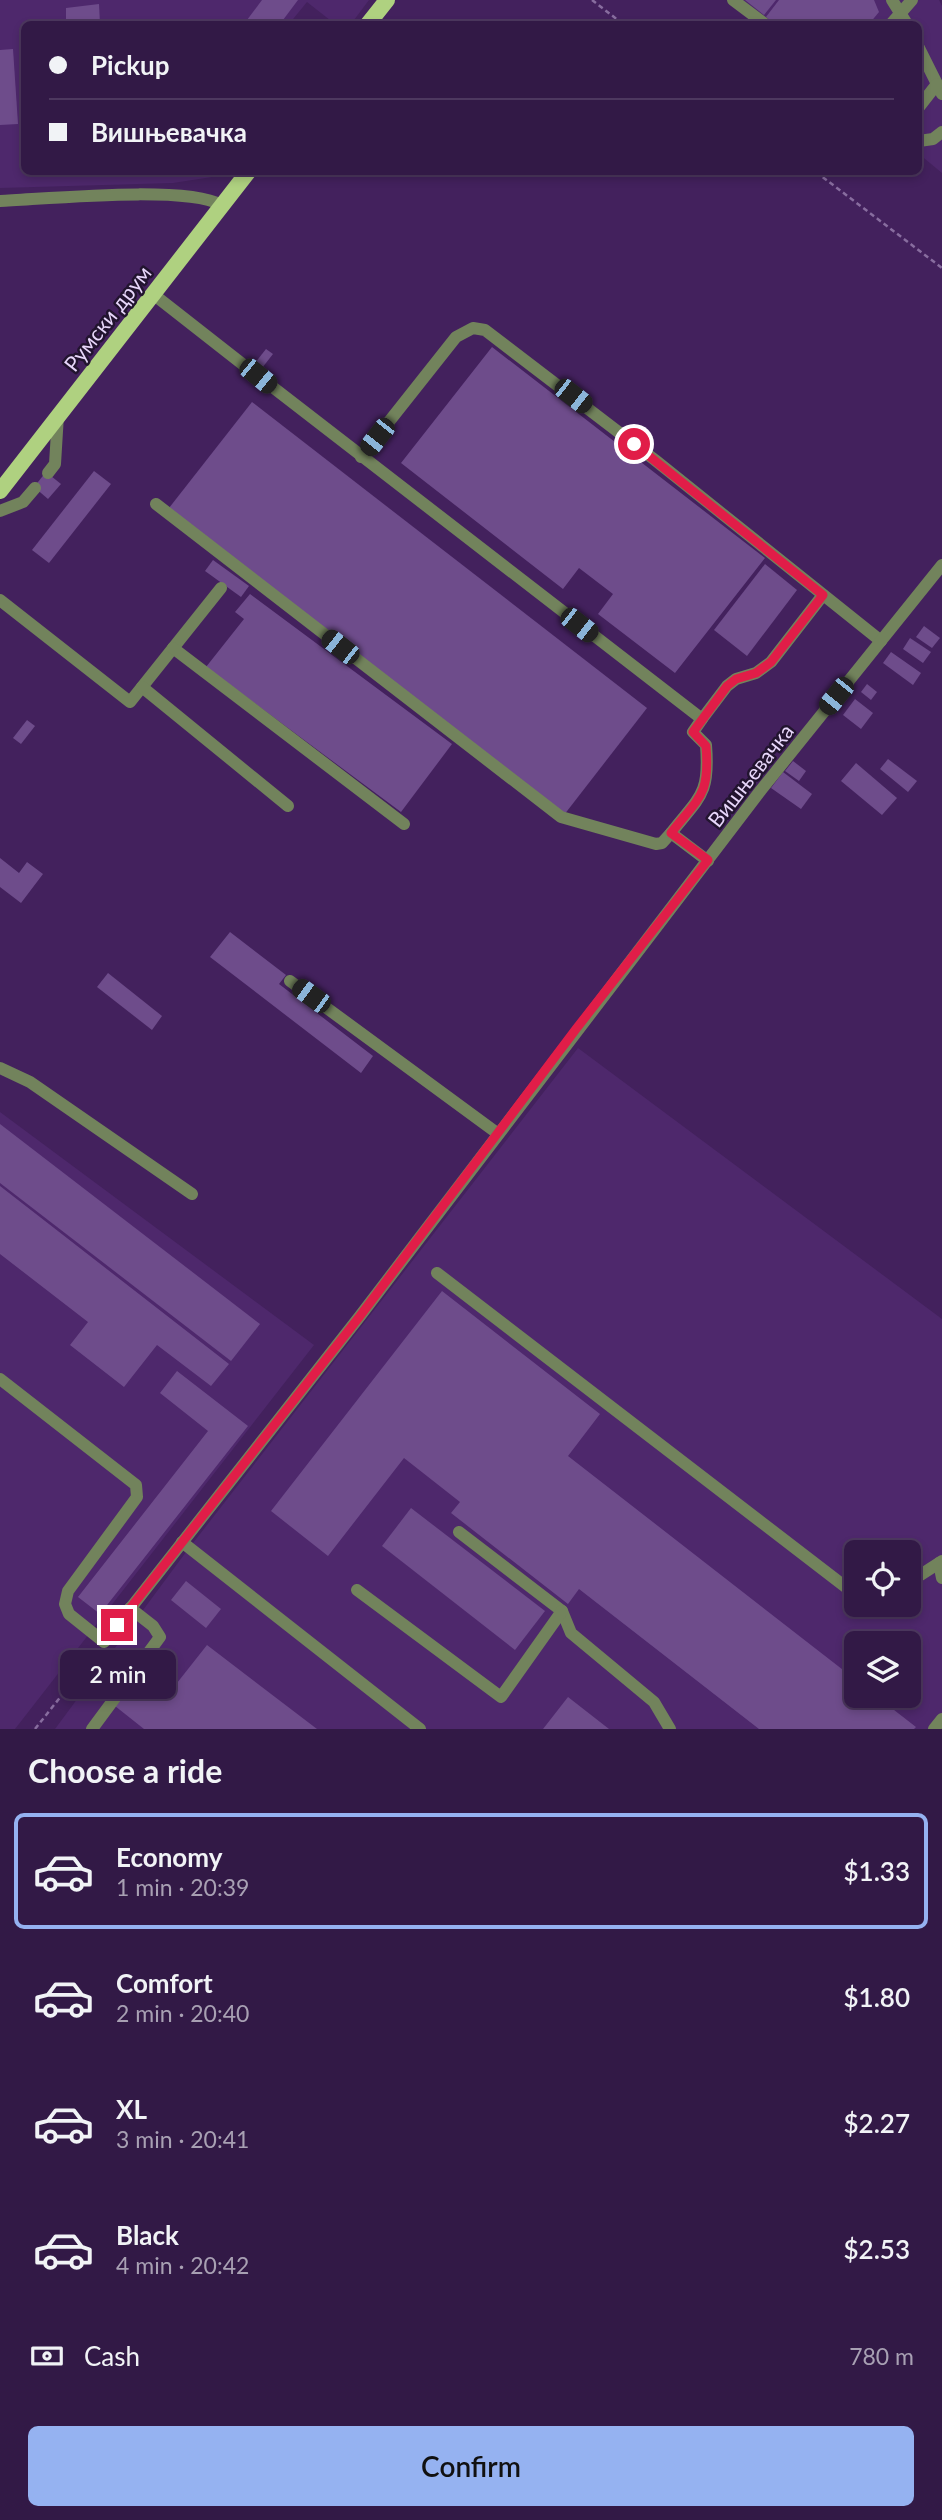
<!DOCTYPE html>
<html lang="en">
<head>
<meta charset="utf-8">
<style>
	:root { --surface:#321946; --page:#3d2651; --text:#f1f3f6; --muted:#a8a0b3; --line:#4d385f; --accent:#95b2f1 }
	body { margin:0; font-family:Lato,sans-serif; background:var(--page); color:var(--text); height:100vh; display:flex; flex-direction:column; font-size:26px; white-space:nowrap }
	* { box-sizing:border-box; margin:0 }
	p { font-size:23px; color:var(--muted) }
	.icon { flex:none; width:38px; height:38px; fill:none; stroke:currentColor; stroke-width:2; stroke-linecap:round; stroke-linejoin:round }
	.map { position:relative; height:1729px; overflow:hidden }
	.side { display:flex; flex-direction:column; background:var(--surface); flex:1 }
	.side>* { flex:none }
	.banner { position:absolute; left:21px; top:21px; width:901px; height:154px; border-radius:10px; box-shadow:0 4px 10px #0003,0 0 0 2px var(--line); display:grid; align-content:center; height:154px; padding:0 28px; background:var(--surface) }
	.buttons { position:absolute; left:844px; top:1540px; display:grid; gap:14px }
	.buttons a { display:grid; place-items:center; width:77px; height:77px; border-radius:10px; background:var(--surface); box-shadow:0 4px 10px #0003,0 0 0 2px var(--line); font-size:35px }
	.end { position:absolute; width:32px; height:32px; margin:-16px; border:9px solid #e11d48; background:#fff; box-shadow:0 0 0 4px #fff }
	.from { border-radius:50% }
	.bubble { position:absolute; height:49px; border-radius:10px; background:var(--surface); box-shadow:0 4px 10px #0003,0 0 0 2px var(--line); font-size:23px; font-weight:600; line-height:49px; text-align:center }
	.car { position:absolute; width:21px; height:42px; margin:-21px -10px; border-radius:9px; box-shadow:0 0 5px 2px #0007; background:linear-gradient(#222 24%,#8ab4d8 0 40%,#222 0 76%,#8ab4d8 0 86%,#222 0) }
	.banner b { display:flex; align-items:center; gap:24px; height:66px; font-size:26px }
	.banner b+b { border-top:2px solid var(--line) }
	.banner i { width:18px; height:18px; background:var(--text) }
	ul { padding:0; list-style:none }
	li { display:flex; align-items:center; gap:21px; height:116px; margin:0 14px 10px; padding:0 14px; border:4px solid transparent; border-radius:10px }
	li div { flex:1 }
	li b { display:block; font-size:26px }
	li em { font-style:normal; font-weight:600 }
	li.on { border-color:var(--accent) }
	li>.icon { width:63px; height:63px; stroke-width:1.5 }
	h2 { padding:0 28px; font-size:32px; line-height:84px }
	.pay { display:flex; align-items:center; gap:18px; height:77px; padding:0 28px; font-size:26px }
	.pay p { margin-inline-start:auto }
	.primary-button { display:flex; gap:14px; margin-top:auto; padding:14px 28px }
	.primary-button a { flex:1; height:80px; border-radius:10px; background:var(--accent); color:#111; font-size:28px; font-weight:600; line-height:80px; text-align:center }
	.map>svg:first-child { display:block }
	.built { fill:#4e286c; fill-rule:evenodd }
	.building { fill:#6e4c8b }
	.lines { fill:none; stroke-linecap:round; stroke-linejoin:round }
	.path { stroke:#886d9f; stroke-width:2.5; stroke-dasharray:5 3.5; stroke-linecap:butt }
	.minor { stroke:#72835c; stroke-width:12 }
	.major { stroke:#afd180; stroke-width:16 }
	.route { stroke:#e11d48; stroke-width:9 }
	.labels { text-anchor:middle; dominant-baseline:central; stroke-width:5; stroke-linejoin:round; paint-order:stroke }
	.street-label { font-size:21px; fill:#e8d7fb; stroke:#22142f }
</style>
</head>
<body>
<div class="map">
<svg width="942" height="1729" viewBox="0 0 942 1729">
	<rect width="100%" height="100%" fill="#43215d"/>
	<g class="built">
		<polygon points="0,0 369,0 351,24 335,24 307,2 289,24 24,24 24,172 229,172 225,175 173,183 0,188"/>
		<polygon points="729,0 939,0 942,6 942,173 919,154 919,24 759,24"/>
		<path d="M578 1048 942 1319V1729H55L186 1552ZM856 1552H908V1605H856ZM856 1643H908V1696H856Z"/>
		<polygon points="0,1112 314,1345 15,1729 0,1729"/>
	</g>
	<g class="building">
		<polygon points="262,0 298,0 280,24 244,24"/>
		<polygon points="745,0 776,0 764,15"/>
		<polygon points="779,0 874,0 879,12 869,24 775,24 766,17"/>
		<polygon points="99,4 100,24 66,24 66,8"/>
		<polygon points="13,49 18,124 0,125 0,50"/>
		<polygon points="492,347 765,558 675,673 598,614 613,594 579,568 563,589 401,463"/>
		<polygon points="266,349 273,354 255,377 248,372"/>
		<polygon points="252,402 647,708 564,815 169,508"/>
		<polygon points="94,471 111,484 49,563 32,550"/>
		<polygon points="46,472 61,484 48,499 34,487"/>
		<polygon points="213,560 249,586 241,597 205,571"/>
		<polygon points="765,564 797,590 747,656 714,630"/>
		<polygon points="250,594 452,744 401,812 206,667 244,619 235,612"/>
		<polygon points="924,626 940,638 932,648 916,637"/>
		<polygon points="910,638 931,652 923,663 903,649"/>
		<polygon points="891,652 921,673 913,685 883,663"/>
		<polygon points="867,684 877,692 871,700 861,692"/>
		<polygon points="855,699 873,713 861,729 843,715"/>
		<polygon points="27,720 35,726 21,744 13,738"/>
		<polygon points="888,759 917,781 908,792 880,769"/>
		<polygon points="793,761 806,771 799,781 785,771"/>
		<polygon points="856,763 897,798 882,815 841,781"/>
		<polygon points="783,772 812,794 801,809 771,788"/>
		<polygon points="0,858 19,873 27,862 43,874 21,903 0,887"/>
		<polygon points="230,932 286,975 279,984 373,1056 361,1073 210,957"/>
		<polygon points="108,973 162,1016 152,1030 97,987"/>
		<polygon points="0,1124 260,1324 231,1361 0,1183"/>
		<polygon points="0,1186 229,1364 211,1386 157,1345 124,1387 70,1345 88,1322 0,1254"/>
		<polygon points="442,1291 600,1414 568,1456 856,1680 856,1696 876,1696 916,1727 914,1729 759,1729 579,1589 568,1604 451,1513 460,1502 404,1458 328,1556 271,1511"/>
		<polygon points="177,1371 248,1426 100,1614 78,1597 208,1431 160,1393"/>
		<polygon points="411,1508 545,1611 515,1650 382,1546"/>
		<polygon points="186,1581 221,1609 206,1628 171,1600"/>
		<polygon points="207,1645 317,1729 144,1729 115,1706 149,1662 177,1683"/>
		<polygon points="568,1697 609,1729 543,1729"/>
	</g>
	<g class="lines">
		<g class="path">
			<polyline points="592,0 623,24"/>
			<polyline points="816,172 942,268"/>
			<polyline points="35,1729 96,1652"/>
		</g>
		<g class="minor">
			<polyline points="733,0 765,24"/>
			<polyline points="892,0 907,24"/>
			<polyline points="891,24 912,0"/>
			<polyline points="919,48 942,94"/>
			<polyline points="919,107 937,84"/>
			<polyline points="919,141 933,139 942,132"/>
			<path d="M0 201C46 199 186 185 221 205"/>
			<polyline points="153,294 250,370"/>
			<polyline points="257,375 702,719 727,686 736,679 756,673 771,662 823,595"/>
			<polyline points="361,457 456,337 473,328 485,330 655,460 881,641"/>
			<polyline points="48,473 55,464 58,415"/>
			<polyline points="156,504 561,817 656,844 662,843 671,833"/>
			<polyline points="0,511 23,502 35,488"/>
			<polyline points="0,600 130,702 221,588"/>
			<polyline points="173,648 404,824"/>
			<polyline points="142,687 288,806"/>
			<path d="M702 719 693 732 706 745C710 795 700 796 671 833L708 861"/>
			<polyline points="290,981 497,1133"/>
			<polyline points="0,1068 30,1082 192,1194"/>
			<polyline points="437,1273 856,1595"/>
			<polyline points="0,1379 136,1485 137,1497 68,1591 65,1604 69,1614 104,1642 360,1316 761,790 942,565"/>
			<polyline points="459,1532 562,1611 571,1633 654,1702 670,1729"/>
			<polyline points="182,1542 420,1729"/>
			<polyline points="939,1563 942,1578"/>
			<polyline points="908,1583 942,1561"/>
			<polyline points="357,1590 501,1697 562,1611"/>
			<polyline points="868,1605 872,1607 875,1605"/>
			<polyline points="92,1729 160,1637 153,1626 130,1608"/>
			<polyline points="934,1729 942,1719"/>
		</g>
		<g class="major">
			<polyline points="368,24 387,0"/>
			<polyline points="0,491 248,172"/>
		</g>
	</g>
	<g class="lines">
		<path class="route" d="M117 1625 360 1316 576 1029 708 860 671 833C700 796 710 795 706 746L693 732 727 686 736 679 756 673 771 662 823 595 634 444"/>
	</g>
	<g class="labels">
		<g class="street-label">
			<text transform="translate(107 318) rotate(-52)">Румски друм</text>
			<text transform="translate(750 775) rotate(-52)">Вишњевачка</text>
		</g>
	</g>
</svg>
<div class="buttons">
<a><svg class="icon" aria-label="locate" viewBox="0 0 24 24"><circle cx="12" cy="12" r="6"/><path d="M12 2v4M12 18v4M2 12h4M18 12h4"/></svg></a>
<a><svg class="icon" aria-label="layers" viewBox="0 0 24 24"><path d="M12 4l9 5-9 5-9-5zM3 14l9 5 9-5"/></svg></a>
</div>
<i class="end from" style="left:634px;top:444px"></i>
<i class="end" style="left:117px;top:1625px"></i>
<div class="bubble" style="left:60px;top:1650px;width:116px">2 min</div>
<i class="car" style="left:258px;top:376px;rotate:129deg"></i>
<i class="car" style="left:573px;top:396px;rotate:128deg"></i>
<i class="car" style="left:377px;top:437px;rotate:218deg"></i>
<i class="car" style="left:579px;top:625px;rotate:128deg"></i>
<i class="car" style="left:340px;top:647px;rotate:308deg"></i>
<i class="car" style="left:836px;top:696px;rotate:219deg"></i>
<i class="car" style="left:311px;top:996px;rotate:306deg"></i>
<div class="banner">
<b><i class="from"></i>Pickup</b>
<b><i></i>Вишњевачка</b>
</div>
</div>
<section class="side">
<h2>Choose a ride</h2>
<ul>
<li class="on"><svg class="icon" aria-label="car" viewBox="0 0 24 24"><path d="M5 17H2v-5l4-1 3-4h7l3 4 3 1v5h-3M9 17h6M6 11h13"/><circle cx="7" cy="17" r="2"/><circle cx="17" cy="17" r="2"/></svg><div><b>Economy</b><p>1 min · 20:39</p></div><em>$1.33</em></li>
<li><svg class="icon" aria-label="car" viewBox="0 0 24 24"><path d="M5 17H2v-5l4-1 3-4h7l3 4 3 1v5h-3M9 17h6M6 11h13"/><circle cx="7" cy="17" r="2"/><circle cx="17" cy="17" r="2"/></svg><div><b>Comfort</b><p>2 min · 20:40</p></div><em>$1.80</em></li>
<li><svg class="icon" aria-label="car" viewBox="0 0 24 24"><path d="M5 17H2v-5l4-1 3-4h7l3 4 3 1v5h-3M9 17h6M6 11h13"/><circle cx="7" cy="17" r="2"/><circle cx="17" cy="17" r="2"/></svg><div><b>XL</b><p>3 min · 20:41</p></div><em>$2.27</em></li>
<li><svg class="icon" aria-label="car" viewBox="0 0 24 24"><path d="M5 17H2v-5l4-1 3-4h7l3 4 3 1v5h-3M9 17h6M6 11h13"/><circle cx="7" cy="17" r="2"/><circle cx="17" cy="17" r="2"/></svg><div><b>Black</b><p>4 min · 20:42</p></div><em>$2.53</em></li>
</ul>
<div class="pay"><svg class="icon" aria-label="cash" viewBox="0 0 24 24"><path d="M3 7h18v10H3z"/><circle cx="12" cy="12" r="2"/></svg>Cash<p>780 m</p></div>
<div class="primary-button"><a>Confirm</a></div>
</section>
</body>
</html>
